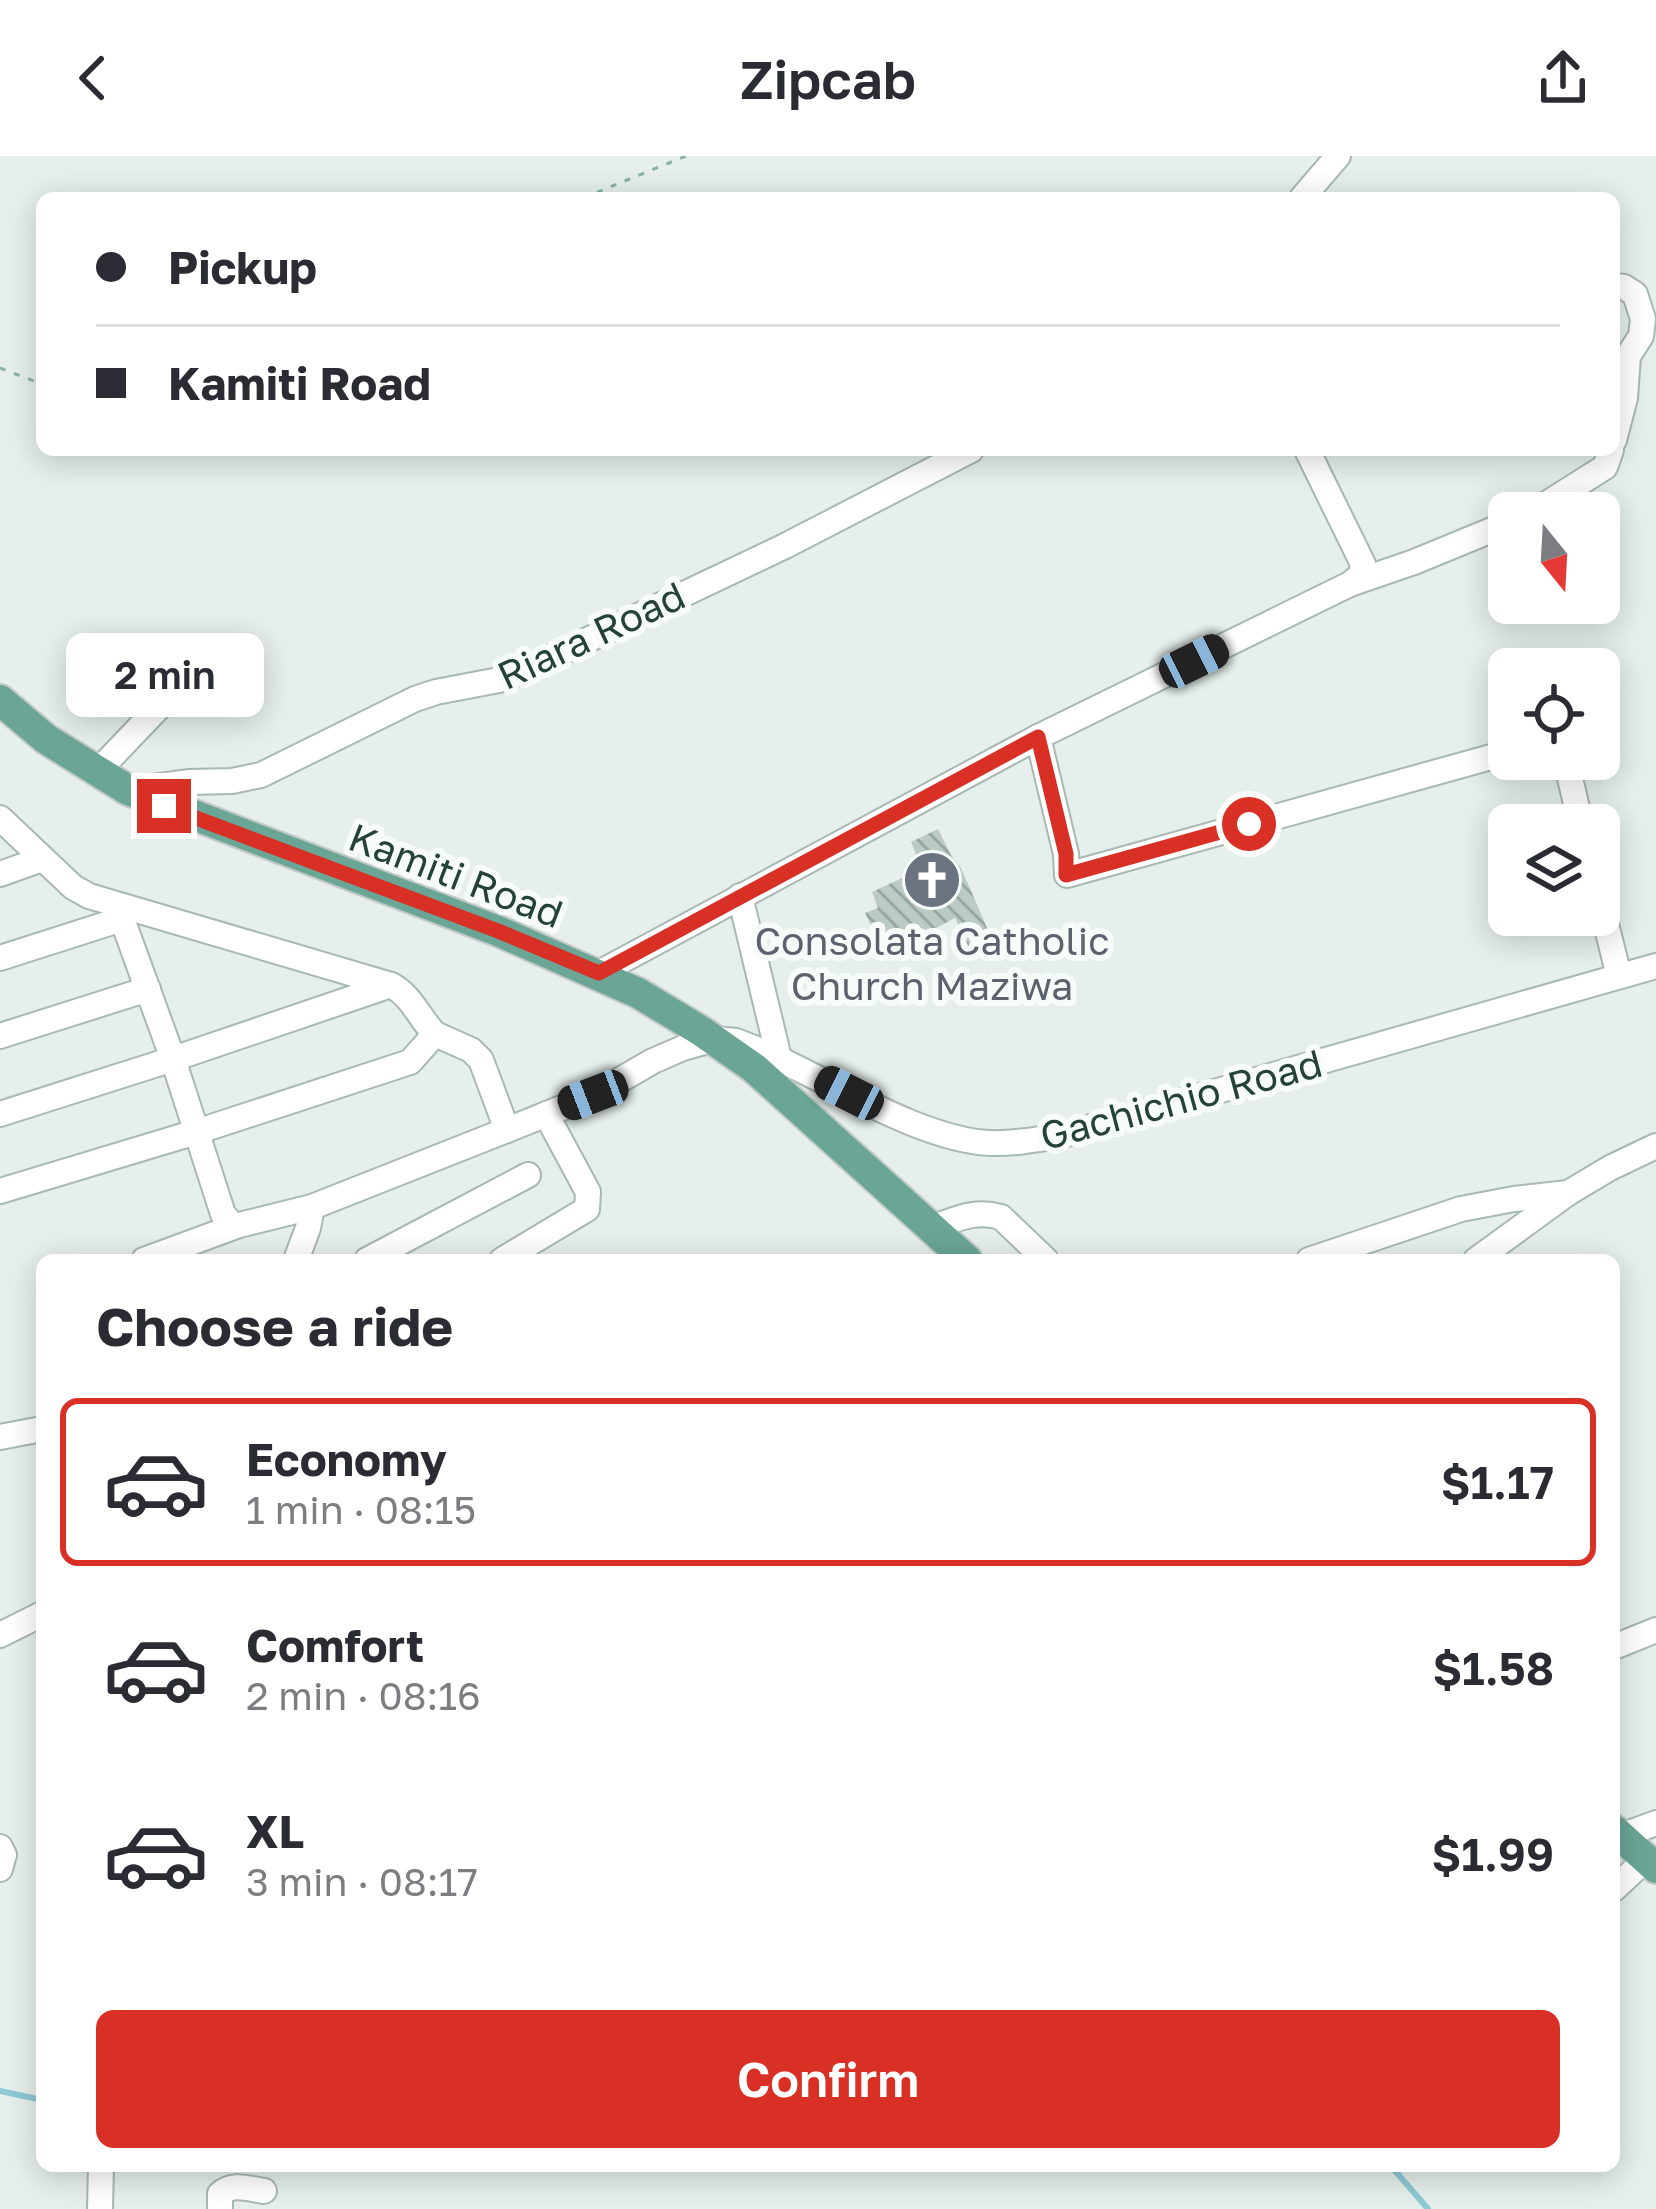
<!DOCTYPE html>
<html lang="en">
<head>
<meta charset="utf-8">
<style>
	:root { --surface:#fff; --page:#f7f7f7; --text:#2b2b33; --muted:#7c7c81; --line:#e1e1e2; --accent:#d93025 }
	body { margin:0; font-family:"Golos Text",sans-serif; background:var(--page); color:var(--text); height:100vh; display:flex; flex-direction:column; font-size:45px; white-space:nowrap }
	* { box-sizing:border-box; margin:0 }
	p { font-size:39px; color:var(--muted) }
	.icon { flex:none; width:66px; height:66px; fill:none; stroke:currentColor; stroke-width:2; stroke-linecap:round; stroke-linejoin:round }
	.map { position:relative; flex:1; overflow:hidden }
	.side { position:absolute; left:36px; top:1098px; width:1584px; height:918px; display:flex; flex-direction:column; background:var(--surface); border-radius:18px; box-shadow:0 6px 30px #0003 }
	.side>* { flex:none }
	.guide { position:absolute; left:36px; top:36px; width:1584px; height:264px; border-radius:18px; box-shadow:0 6px 30px #0003; display:grid; align-content:center; height:264px; padding:0 60px; background:var(--surface) }
	.needle { width:78px; rotate:162deg }
	.fabs { position:absolute; left:1488px; top:336px; display:grid; gap:24px }
	.fabs a { display:grid; place-items:center; width:132px; height:132px; border-radius:18px; background:var(--surface); box-shadow:0 6px 30px #0003; font-size:60px }
	.end { position:absolute; width:54px; height:54px; margin:-27px; border:15px solid #d93025; background:#fff; box-shadow:0 0 0 6px #fff }
	.from { border-radius:50% }
	.bubble { position:absolute; height:84px; border-radius:18px; background:var(--surface); box-shadow:0 6px 30px #0003; font-size:39px; font-weight:600; line-height:84px; text-align:center }
	.car { position:absolute; width:36px; height:72px; margin:-36px -18px; border-radius:15px; box-shadow:0 0 9px 3px #0007; background:linear-gradient(#222 24%,#8ab4d8 0 40%,#222 0 76%,#8ab4d8 0 86%,#222 0) }
	.guide b { display:flex; align-items:center; gap:42px; height:114px; font-size:45px }
	.guide b+b { border-top:3px solid var(--line) }
	.guide i { width:30px; height:30px; background:var(--text) }
	ul { padding:0; list-style:none }
	li { display:flex; align-items:center; gap:36px; height:168px; margin:0 24px 18px; padding:0 36px; border:6px solid transparent; border-radius:18px }
	li div { flex:1 }
	li b { display:block; font-size:45px }
	li em { font-style:normal; font-weight:600 }
	li.active { border-color:var(--accent) }
	li>.icon { width:108px; height:108px; stroke-width:1.5 }
	h2 { padding:0 60px; font-size:54px; line-height:144px }
	.cta { display:flex; gap:24px; margin-top:auto; padding:24px 60px }
	.cta a { flex:1; height:138px; border-radius:18px; background:var(--accent); color:#fff; font-size:48px; font-weight:600; line-height:138px; text-align:center }
	header { display:flex; justify-content:space-between; align-items:center; height:156px; padding:0 60px; background:var(--surface); font-size:54px; font-weight:600 }
	.map>svg:first-child { display:block }
	.lines { fill:none; stroke-linecap:round; stroke-linejoin:round }
	.stream { stroke:#8ec9d4; stroke-width:6 }
	.building { fill:url(#building-back-hatch) }
	.minor-casing { stroke:#a8b8b2; stroke-width:28 }
	.major-casing { stroke:#c2cac8; stroke-width:34 }
	.path { stroke:#86b3a5; stroke-width:3; stroke-dasharray:6 9; stroke-linecap:butt }
	.minor { stroke:#fff; stroke-width:24 }
	.major { stroke:#6aa596; stroke-width:30 }
	.route { stroke:#d93025; stroke-width:15 }
	.labels { text-anchor:middle; dominant-baseline:central; stroke-width:12; stroke-linejoin:round; paint-order:stroke }
	.street-label { font-size:39px; fill:#24423a; stroke:#f7fbf9 }
	.worship-label { font-size:39px; fill:#5b616d; stroke:#f7fbf9 }
</style>
</head>
<body>
<header><svg class="icon" aria-label="back" viewBox="0 0 24 24"><path d="M15 5l-7 7 7 7"/></svg>Zipcab<svg class="icon" aria-label="share" viewBox="0 0 24 24"><path d="M12 15V3M7 8l5-5 5 5M5 13v7h14v-7"/></svg></header>
<div class="map">
<svg width="1656" height="2053" viewBox="0 0 1656 2053">
	<defs>
		<pattern id="building-back-hatch" width="6" height="6" patternUnits="userSpaceOnUse" patternTransform="scale(3)"><rect width="6" height="6" fill="#bbcac4"/><path d="M-1 5l2 2M0 0l6 6M5-1l2 2" fill="none" stroke="#98a6a0"/></pattern>
	</defs>
	<rect width="100%" height="100%" fill="#e6efeb"/>
	<g class="lines">
		<g class="stream">
			<polyline points="0,1935 42,1944"/>
			<polyline points="1391,2010 1428,2053"/>
		</g>
	</g>
	<polygon class="building" points="938,673 952,701 961,712 991,781 969,792 955,762 897,793 892,785 880,789 865,757 878,752 872,736 922,713 911,686"/>
	<g class="lines">
		<defs>
			<g id="minor">
				<polyline points="1302,42 1338,0"/>
				<polyline points="1614,130 1624,131 1635,138 1643,163 1641,180 1628,200 1625,242 1614,284"/>
				<polyline points="1532,357 1605,311 1611,294"/>
				<polyline points="1350,428 1414,406 1509,367"/>
				<polyline points="1038,581 1066,698 1067,719 1509,596"/>
				<polyline points="1562,603 1566,605 1581,669"/>
				<polyline points="97,616 159,551 162,542 163,517"/>
				<polyline points="130,634 190,626 232,625 261,619 415,543 436,536 499,524 535,509 785,390 971,294"/>
				<path d="M0 662 73 731 89 740 391 829C412 840 419 862 435 878L410 906 196 976 0 1035"/>
				<polyline points="0,718 42,703"/>
				<polyline points="740,740 779,902"/>
				<polyline points="1599,740 1619,820"/>
				<path d="M117 749 173 903 223 1058 232 1068 239 1069 312 1051 507 974 594 939 653 905 683 892 715 883 736 885 759 894C825 922 920 984 990 987 1015 988 1039 983 1063 979L1656 810"/>
				<polyline points="0,802 122,763"/>
				<polyline points="599,817 1038,581 1350,428 1361,419 1363,408 1307,294"/>
				<polyline points="435,878 471,894 481,904 507,974"/>
				<polyline points="0,880 148,833"/>
				<polyline points="0,958 173,903 391,829"/>
				<path d="M930 1072C956 1064 973 1053 1001 1061L1046 1104"/>
				<polyline points="144,1104 239,1069"/>
				<polyline points="296,1104 308,1072 312,1051"/>
				<polyline points="367,1104 528,1019"/>
				<polyline points="502,1104 587,1053 588,1036 546,958"/>
				<polyline points="1309,1104 1461,1053 1514,1043 1568,1037"/>
				<polyline points="1476,1104 1568,1037 1610,1012 1656,990"/>
				<polyline points="0,1281 42,1273"/>
				<polyline points="0,1479 42,1458"/>
				<polyline points="1614,1491 1656,1474"/>
				<polyline points="1621,1680 1656,1667"/>
				<polyline points="0,1691 4,1699 0,1713"/>
				<polyline points="1614,1733 1646,1703"/>
				<polyline points="100,2053 101,2010"/>
				<path d="M220 2053V2038C232 2026 249 2033 264 2035"/>
			</g>
			<g id="major">
				<polyline points="0,544 46,583 128,634 498,775 638,837 701,875 754,912 967,1104"/>
				<polyline points="1614,1674 1656,1712"/>
			</g>
		</defs>
		<use href="#minor" class="minor-casing"/>
		<use href="#major" class="major-casing"/>
		<g class="path">
			<polyline points="583,42 686,0"/>
			<polyline points="0,212 42,228"/>
		</g>
		<use href="#minor" class="minor"/>
		<use href="#major" class="major"/>
	</g>
	<g class="lines">
		<polyline class="route" points="164,650 498,775 599,817 1038,581 1066,698 1066,719 1249,668"/>
	</g>
	<defs>
		<symbol id="church-disc" viewBox="-11 -11 22 22"><circle r="9.5" fill="#6b7280" stroke="#f7fbf9"/><path d="M-1.2-6h2.4v3.5h3.3v2.4h-3.3V6h-2.4V-.1h-3.3v-2.4h3.3Z" fill="#fff"/></symbol>
	</defs>
	<g fill-rule="evenodd">
		<use href="#church-disc" x="899" y="691" width="66" height="66"/>
	</g>
	<g class="labels">
		<g class="street-label">
			<text transform="translate(591 479) rotate(-25)">Riara Road</text>
			<text transform="translate(456 719) rotate(21)">Kamiti Road</text>
			<text transform="translate(1181 943) rotate(-15)">Gachichio Road</text>
		</g>
		<g class="worship-label">
			<text x="932" y="784">Consolata Catholic<tspan x="932" dy="45">Church Maziwa</tspan></text>
		</g>
	</g>
</svg>
<div class="fabs">
<a><svg class="needle" viewBox="-14 -14 28 28"><path d="M0-13l5 13h-10z" fill="#e53935"/><path d="M0 13l5-13h-10z" fill="#7c7c81"/></svg></a>
<a><svg class="icon" aria-label="locate" viewBox="0 0 24 24"><circle cx="12" cy="12" r="6"/><path d="M12 2v4M12 18v4M2 12h4M18 12h4"/></svg></a>
<a><svg class="icon" aria-label="layers" viewBox="0 0 24 24"><path d="M12 4l9 5-9 5-9-5zM3 14l9 5 9-5"/></svg></a>
</div>
<i class="end from" style="left:1249px;top:668px"></i>
<i class="end" style="left:164px;top:650px"></i>
<div class="bubble" style="left:66px;top:477px;width:198px">2 min</div>
<i class="car" style="left:1194px;top:505px;rotate:64deg"></i>
<i class="car" style="left:849px;top:937px;rotate:297deg"></i>
<i class="car" style="left:593px;top:939px;rotate:249deg"></i>
<div class="guide">
<b><i class="from"></i>Pickup</b>
<b><i></i>Kamiti Road</b>
</div>
<section class="side">
<h2>Choose a ride</h2>
<ul>
<li class="active"><svg class="icon" aria-label="car" viewBox="0 0 24 24"><path d="M5 17H2v-5l4-1 3-4h7l3 4 3 1v5h-3M9 17h6M6 11h13"/><circle cx="7" cy="17" r="2"/><circle cx="17" cy="17" r="2"/></svg><div><b>Economy</b><p>1 min · 08:15</p></div><em>$1.17</em></li>
<li><svg class="icon" aria-label="car" viewBox="0 0 24 24"><path d="M5 17H2v-5l4-1 3-4h7l3 4 3 1v5h-3M9 17h6M6 11h13"/><circle cx="7" cy="17" r="2"/><circle cx="17" cy="17" r="2"/></svg><div><b>Comfort</b><p>2 min · 08:16</p></div><em>$1.58</em></li>
<li><svg class="icon" aria-label="car" viewBox="0 0 24 24"><path d="M5 17H2v-5l4-1 3-4h7l3 4 3 1v5h-3M9 17h6M6 11h13"/><circle cx="7" cy="17" r="2"/><circle cx="17" cy="17" r="2"/></svg><div><b>XL</b><p>3 min · 08:17</p></div><em>$1.99</em></li>
</ul>
<div class="cta"><a>Confirm</a></div>
</section>
</div>
</body>
</html>
